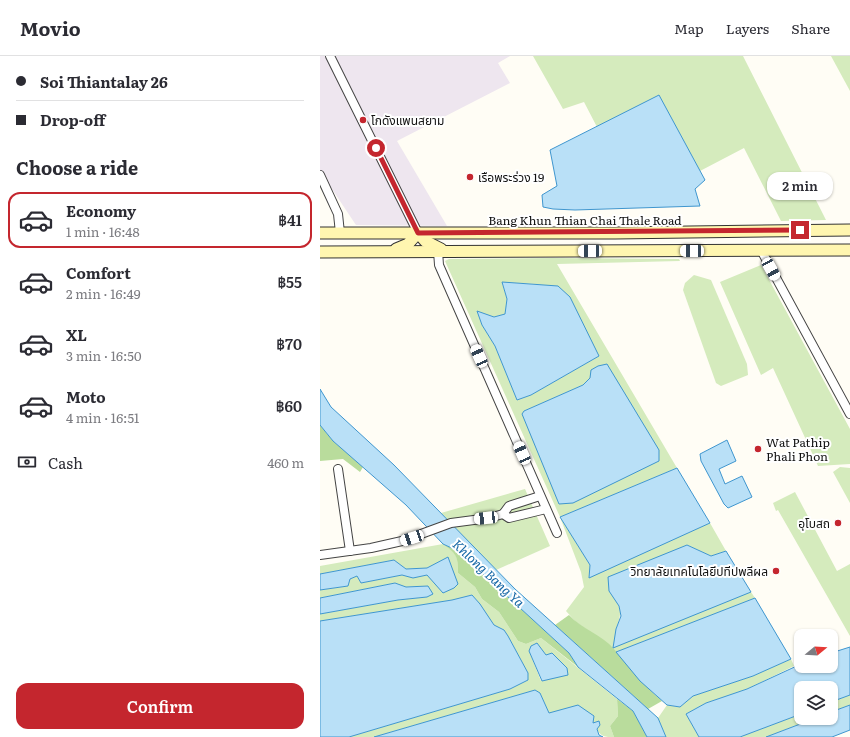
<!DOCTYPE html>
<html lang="en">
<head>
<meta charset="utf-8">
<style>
	:root { --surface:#fff; --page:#f7f7f7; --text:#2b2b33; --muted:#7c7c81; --line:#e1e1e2; --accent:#c4262e }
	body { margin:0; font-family:Literata,"Noto Sans Thai",serif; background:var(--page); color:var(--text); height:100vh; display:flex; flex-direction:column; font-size:15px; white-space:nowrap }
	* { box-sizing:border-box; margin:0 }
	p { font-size:13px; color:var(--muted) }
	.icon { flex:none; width:22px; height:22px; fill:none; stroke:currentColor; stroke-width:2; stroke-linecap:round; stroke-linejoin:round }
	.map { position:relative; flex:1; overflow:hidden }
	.side { display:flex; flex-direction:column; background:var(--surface); width:320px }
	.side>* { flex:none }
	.top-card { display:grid; align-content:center; height:88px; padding:0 16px; background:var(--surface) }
	.needle { width:26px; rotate:72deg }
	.fabs { position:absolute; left:474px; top:573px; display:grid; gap:8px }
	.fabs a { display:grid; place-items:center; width:44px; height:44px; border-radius:8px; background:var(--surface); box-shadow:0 1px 3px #0004; font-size:20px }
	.end { position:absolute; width:18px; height:18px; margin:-9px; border:5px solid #c4262e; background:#fff; box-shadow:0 0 0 2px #fff }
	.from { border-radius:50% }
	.bubble { position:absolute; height:28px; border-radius:12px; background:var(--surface); box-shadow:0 1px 3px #0004; font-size:13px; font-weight:600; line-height:28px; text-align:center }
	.car { position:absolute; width:12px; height:24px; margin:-12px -6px; border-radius:5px; box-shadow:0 0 3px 1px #0007; background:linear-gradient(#fff 24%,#345 0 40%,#fff 0 76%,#345 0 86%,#fff 0) }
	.top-card b { display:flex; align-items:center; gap:14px; height:38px; font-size:15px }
	.top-card b+b { border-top:1px solid var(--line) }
	.top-card i { width:10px; height:10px; background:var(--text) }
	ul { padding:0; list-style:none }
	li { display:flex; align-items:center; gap:12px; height:56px; margin:0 8px 6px; padding:0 8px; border:2px solid transparent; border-radius:12px }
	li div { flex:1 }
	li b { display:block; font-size:15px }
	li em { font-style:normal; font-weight:600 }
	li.current { border-color:var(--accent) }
	li>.icon { width:36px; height:36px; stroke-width:1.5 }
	h2 { padding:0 16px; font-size:18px; line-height:48px }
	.pay { display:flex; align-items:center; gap:10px; height:44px; padding:0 16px; font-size:15px }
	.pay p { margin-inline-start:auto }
	.cta { display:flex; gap:8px; margin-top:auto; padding:8px 16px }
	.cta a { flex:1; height:46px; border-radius:12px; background:var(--accent); color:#fff; font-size:16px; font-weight:600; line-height:46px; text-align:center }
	header { display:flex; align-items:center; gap:24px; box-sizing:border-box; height:56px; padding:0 20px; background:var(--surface); border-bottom:1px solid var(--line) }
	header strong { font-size:19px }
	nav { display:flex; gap:22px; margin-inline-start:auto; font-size:14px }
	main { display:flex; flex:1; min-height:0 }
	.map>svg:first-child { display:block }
	.industrial { fill:#eee6ef }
	.green { fill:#d5ebbd; fill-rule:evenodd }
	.forest { fill:#b9dc9c }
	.water { fill:#b9e0f7; stroke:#3f96cf }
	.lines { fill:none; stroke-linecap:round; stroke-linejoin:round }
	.street-casing { stroke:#444; stroke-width:10 }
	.secondary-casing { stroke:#333; stroke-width:13 }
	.street { stroke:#fff; stroke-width:8 }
	.secondary { stroke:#fff6b0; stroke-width:11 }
	.route { stroke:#c4262e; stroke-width:5 }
	.poi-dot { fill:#c4262e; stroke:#fff; stroke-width:1.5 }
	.labels { text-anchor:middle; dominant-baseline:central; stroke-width:4; stroke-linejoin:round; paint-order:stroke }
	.poi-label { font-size:12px; fill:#111; stroke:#fff; text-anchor:start }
	.street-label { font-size:12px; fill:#111; stroke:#fff }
	.water-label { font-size:13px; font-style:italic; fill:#1768a6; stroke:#fff }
</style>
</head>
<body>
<header>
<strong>Movio</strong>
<nav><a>Map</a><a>Layers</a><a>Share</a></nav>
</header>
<main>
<section class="side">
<div class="top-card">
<b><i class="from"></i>Soi Thiantalay 26</b>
<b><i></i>Drop-off</b>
</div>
<h2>Choose a ride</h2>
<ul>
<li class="current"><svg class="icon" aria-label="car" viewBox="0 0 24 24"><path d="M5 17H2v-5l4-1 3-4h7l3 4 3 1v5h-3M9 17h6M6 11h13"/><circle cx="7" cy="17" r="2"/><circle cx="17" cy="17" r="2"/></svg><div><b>Economy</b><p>1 min · 16:48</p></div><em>฿41</em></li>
<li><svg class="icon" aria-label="car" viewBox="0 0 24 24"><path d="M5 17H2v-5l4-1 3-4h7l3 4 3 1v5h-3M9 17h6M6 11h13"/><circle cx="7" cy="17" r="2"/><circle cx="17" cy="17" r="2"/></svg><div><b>Comfort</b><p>2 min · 16:49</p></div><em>฿55</em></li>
<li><svg class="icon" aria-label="car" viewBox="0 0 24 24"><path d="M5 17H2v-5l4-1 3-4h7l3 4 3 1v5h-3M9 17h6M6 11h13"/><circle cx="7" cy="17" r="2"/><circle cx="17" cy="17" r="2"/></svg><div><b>XL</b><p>3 min · 16:50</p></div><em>฿70</em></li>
<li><svg class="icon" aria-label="car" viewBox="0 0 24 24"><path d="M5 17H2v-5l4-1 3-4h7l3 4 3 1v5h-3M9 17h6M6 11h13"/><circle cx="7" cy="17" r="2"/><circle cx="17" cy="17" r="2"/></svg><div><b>Moto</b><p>4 min · 16:51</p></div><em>฿60</em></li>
</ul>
<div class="pay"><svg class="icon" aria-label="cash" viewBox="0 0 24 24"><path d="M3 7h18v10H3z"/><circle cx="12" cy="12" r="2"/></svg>Cash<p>460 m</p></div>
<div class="cta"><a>Confirm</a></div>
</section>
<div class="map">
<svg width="530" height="681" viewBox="0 0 530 681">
	<rect width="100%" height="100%" fill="#fffdf5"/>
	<polygon class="industrial" points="0,0 190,0 178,7 190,27 77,85 127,170 36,169 0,115"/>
	<g class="green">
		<polygon points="213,0 423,0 506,164 461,165 424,92 380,115 339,40 277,71 264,46 243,53"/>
		<polygon points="511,0 530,0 530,35"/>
		<path d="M232 202 359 203 360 205 237 208 357 412 240 461 270 509 269 521 390 467 406 495 391 500 367 489 289 535C301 551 303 554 296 573L431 536 435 542 296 596 293 592 256 566 246 555 264 531 261 516 240 461 125 205 129 203ZM182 227 216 228 279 300 211 339 197 344 175 290 162 269 158 256 174 261 185 258 187 243ZM270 322 339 405 204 355 263 329Z"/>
		<polygon points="441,209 530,373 530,408 498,410 453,312 441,319 400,226"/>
		<polygon points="374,219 391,224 427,308 428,319 401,330 396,327 363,234 365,227"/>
		<polygon points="520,411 530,412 530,447 513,416"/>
		<polygon points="205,433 230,490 176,514 121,457"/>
		<polygon points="475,436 517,515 530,508 530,580 458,454 456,455 453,447"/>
		<path d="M123 488C137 498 138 499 138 517L155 531 162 543 179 556 198 585 206 588 221 582 297 643 298 660 290 670 294 681C285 681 281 681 277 673L279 665 273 667 229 657 220 637 215 634 54 681H29L190 633 208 624V617L188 580 184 574 174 569 160 548 152 539 133 544 0 565V558L78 544 107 541 108 530 85 531 75 527 0 542V534L28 530 30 523 37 520 41 527 82 519 93 521 107 519 115 527 133 516 128 502 107 512 86 513 74 504 0 518V510ZM217 588 226 599 227 623 221 625 209 595Z"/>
		<polygon points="471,603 474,610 427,633 386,647 366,658 379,681 346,681 338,662 347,649 360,651 373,640 433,620"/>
		<polygon points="530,639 530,649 511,656 511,646"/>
		<polygon points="481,658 481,662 496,662 446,681 420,681"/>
	</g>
	<g class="forest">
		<polygon points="0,369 13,385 43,411 40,416 23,403 0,405"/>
		<path d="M123 488 138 495 249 597 258 611 221 582 206 588 198 585 179 556 162 543 155 531 138 517C138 499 136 498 123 488Z"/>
		<path d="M249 559C262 573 282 579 294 593 310 611 324 629 342 645L328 653 235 569Z"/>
		<polygon points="297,643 313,655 327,681 294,681 290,670 298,660"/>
	</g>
	<g class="water">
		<polygon points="339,39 385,124 375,133 380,150 255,154 233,153 223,151 222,139 237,130 230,94"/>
		<polygon points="182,226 238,230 250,241 279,300 211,339 197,344 175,290 162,269 157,255 174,261 185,258 187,243"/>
		<polygon points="287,308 339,394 339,405 253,447 239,448 202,358 204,355 263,329 270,322 271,314 278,310"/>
		<polygon points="0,333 11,351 74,409 195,533 338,662 346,681 327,681 313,655 258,611 249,597 138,495 123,488 86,449 13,385 0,369"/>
		<polygon points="407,384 416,405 399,413 405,428 422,420 432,441 408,452 404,448 381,405 380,398"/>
		<polygon points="357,412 390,467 269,522 270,509 240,461"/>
		<polygon points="367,489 391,500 406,495 431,536 293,592 296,573 301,560 299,550 289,535 288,521"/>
		<polygon points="128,501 138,528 134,532 123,537 107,519 93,522 82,519 41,527 37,520 30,523 28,530 0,534 0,518 74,504 86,513 107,512"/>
		<polygon points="75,527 86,531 108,530 113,538 107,541 78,544 0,558 0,542"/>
		<polygon points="152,539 160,548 174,569 184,574 188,580 208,617 208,624 190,633 29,681 0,681 0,565 132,544"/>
		<polygon points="435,542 471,603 433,620 373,640 360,651 347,649 320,625 296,596"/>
		<polygon points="217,587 226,599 232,597 247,612 248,619 222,625 209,595 211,590"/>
		<polygon points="530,591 530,639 511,646 511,632 481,632 481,658 420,681 379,681 366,658 386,647 427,633 481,608 481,610 511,610 511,597"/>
		<polygon points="215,634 220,637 229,657 258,649 274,660 273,667 279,665 280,669 277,673 279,679 283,681 54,681"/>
		<polygon points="530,649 530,674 512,681 446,681 496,662 511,662 511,656"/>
	</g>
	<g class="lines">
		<defs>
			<g id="street">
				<polyline points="10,0 98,177"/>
				<polyline points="0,119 18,158 20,177"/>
				<polyline points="441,194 530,358"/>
				<polyline points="118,195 119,209 237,477"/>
				<polyline points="18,413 30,495"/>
				<polyline points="183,458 189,462 226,453"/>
				<polyline points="0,499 51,492 82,485 131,467 169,462 183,458 189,450 220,440"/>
			</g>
			<g id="secondary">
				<polyline points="0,177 295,177 530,174"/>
				<polyline points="76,193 88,188 98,177 105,185 121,193"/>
				<polyline points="0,196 530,194"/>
			</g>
		</defs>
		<use href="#street" class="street-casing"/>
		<use href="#secondary" class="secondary-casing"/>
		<use href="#street" class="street"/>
		<use href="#secondary" class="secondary"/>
	</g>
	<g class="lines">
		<polyline class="route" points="56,92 98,177 480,174"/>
	</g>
	<g class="poi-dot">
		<circle cx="43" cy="64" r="4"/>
		<circle cx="150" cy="121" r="4"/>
		<circle cx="438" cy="393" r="4"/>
		<circle cx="518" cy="467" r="4"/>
		<circle cx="456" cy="515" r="4"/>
	</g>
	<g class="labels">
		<g class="poi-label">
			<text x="51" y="64">โกดังแพนสยาม</text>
			<text x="158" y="121">เรือพระร่วง 19</text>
			<text x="446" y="386">Wat Pathip<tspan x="446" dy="14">Phali Phon</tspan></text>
			<text x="510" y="467" text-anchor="end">อุโบสถ</text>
			<text x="448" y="515" text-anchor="end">วิทยาลัยเทคโนโลยีปทีปพลีผล</text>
		</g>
		<g class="street-label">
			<text x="265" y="164">Bang Khun Thian Chai Thale Road</text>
		</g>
		<g class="water-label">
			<text transform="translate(169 517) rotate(43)">Khlong Bang Ya</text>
		</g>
	</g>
</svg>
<div class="fabs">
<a><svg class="needle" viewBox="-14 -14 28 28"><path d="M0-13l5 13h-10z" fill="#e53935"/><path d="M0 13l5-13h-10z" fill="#7c7c81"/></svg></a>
<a><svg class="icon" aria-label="layers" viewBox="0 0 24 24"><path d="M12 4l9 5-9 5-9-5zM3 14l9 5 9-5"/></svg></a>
</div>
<i class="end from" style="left:56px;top:92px"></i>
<i class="end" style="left:480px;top:174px"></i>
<div class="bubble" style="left:447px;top:116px;width:66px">2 min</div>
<i class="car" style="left:270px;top:195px;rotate:269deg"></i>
<i class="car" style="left:372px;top:195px;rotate:270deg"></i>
<i class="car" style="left:451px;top:213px;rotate:151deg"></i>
<i class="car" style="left:159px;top:300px;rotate:336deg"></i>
<i class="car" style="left:202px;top:397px;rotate:336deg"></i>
<i class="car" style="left:166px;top:462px;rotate:264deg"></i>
<i class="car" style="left:92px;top:482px;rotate:252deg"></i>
</div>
</main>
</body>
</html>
